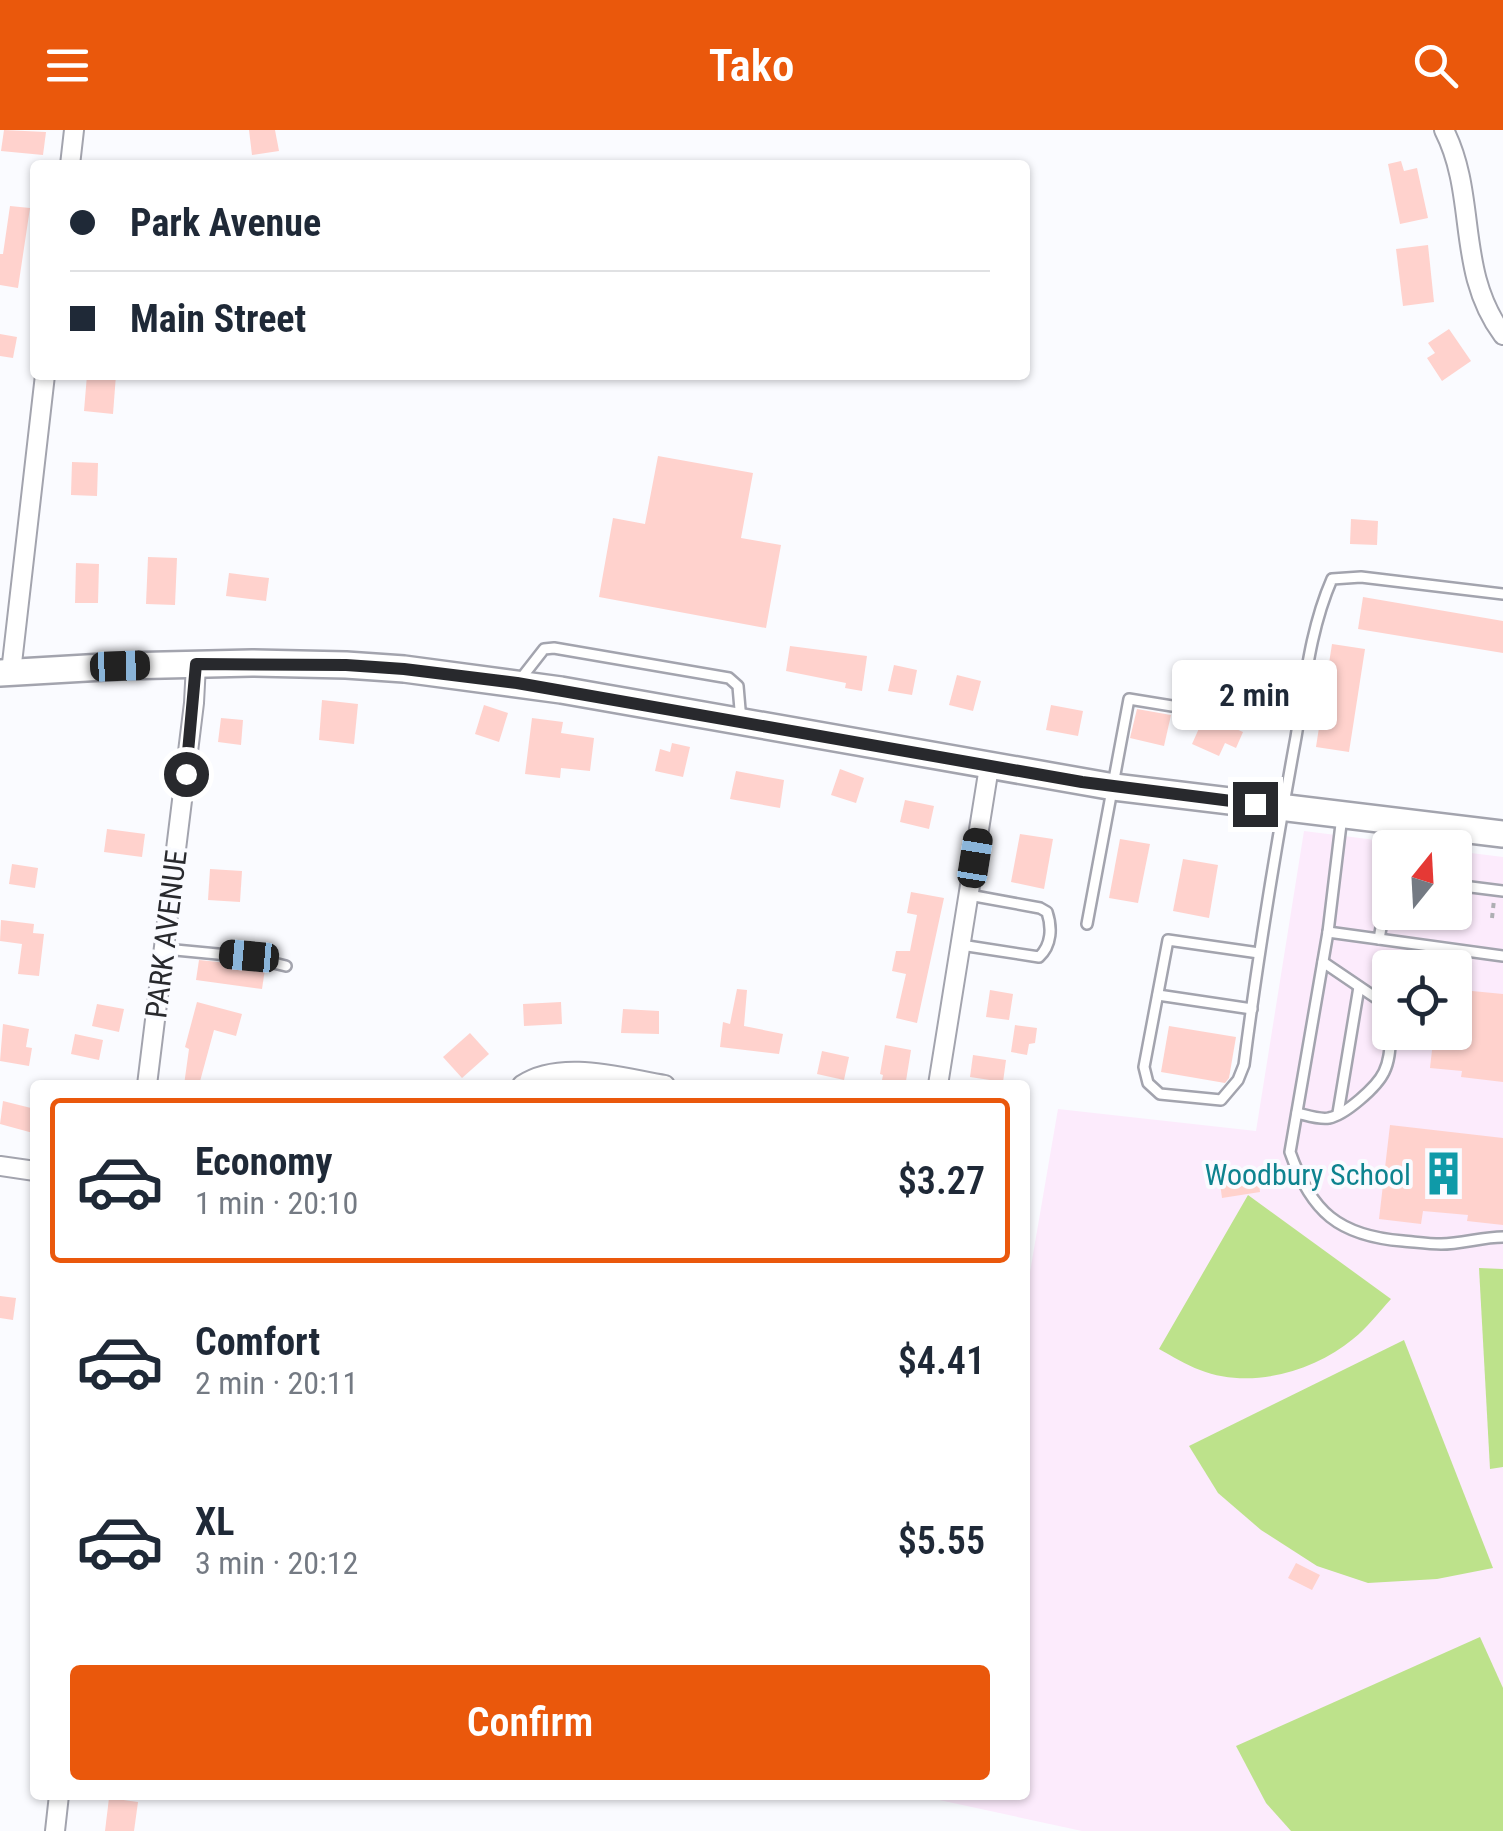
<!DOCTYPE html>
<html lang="en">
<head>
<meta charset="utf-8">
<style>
	:root { --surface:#fff; --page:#f6f6f7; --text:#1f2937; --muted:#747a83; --line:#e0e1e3; --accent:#ea580c }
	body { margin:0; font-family:"Roboto Condensed",sans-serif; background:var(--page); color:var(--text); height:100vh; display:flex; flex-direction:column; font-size:38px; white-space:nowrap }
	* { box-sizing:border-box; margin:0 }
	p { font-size:32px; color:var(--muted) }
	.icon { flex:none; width:55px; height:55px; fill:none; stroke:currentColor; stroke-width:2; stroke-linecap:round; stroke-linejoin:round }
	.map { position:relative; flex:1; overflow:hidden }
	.panel { position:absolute; left:30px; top:950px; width:1000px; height:720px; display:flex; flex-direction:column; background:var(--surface); border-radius:10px; box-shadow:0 2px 8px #0004 }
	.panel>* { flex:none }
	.guide { position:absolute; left:30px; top:30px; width:1000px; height:220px; border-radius:10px; box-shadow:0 2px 8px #0004; display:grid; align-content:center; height:220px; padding:0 40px; background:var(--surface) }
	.needle { width:65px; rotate:18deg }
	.controls { position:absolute; left:1372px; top:700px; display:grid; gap:20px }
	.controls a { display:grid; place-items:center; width:100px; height:100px; border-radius:10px; background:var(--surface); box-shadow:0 2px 8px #0004; font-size:50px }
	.end { position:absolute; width:45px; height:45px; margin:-22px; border:12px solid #28292d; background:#fff; box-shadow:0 0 0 5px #fff }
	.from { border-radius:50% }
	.bubble { position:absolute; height:70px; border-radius:10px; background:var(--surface); box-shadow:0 2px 8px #0004; font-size:32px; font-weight:600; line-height:70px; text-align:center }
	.car { position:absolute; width:30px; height:60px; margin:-30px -15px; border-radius:12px; box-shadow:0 0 8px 2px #0007; background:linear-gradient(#222 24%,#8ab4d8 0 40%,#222 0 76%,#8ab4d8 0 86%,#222 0) }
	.guide b { display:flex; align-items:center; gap:35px; height:95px; font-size:38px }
	.guide b+b { border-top:2px solid var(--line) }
	.guide i { width:25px; height:25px; background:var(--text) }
	ul { padding:18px 0 0; list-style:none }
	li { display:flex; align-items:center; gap:30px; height:165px; margin:0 20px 15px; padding:0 20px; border:5px solid transparent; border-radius:10px }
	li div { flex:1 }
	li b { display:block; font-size:38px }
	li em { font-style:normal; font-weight:600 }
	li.selected { border-color:var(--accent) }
	li>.icon { width:90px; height:90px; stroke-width:1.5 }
	.action { display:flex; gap:20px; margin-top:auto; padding:20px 40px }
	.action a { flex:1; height:115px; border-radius:10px; background:var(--accent); color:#fff; font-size:40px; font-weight:600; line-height:115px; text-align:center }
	header { display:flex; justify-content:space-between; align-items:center; height:130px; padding:0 40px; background:var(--accent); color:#fff; font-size:45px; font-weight:600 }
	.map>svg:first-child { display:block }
	.education { fill:#fcebfc; fill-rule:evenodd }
	.green { fill:#bde28b }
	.building { fill:#ffd2cd }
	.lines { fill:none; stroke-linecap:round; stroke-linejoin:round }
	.lane-casing { stroke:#a3a4ae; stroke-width:14 }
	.street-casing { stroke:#a3a4ae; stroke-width:22 }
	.secondary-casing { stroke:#a3a4ae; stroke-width:30 }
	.path { stroke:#aeafb3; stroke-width:4; stroke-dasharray:5 5; stroke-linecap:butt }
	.lane { stroke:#fff; stroke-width:9 }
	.street { stroke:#fff; stroke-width:18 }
	.secondary { stroke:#fff; stroke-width:25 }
	.route { stroke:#28292d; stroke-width:12 }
	.labels { text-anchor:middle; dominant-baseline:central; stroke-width:8; stroke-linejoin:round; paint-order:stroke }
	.street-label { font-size:30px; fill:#28292d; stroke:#fafbff }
	.culture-label { font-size:30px; fill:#0d838f; stroke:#fafbff; text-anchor:end }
</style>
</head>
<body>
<header><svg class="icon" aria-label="menu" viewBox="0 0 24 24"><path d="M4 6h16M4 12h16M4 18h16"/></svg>Tako<svg class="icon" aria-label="search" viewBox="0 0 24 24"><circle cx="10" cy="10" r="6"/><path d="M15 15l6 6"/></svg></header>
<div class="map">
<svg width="1503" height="1701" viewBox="0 0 1503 1701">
	<rect width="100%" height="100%" fill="#fafbff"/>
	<path class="education" d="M1304 701 1431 717 1390 718V782H1455V721L1503 727V1701H1082L916 1665H1025V1171L1058 979 1256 1001ZM1390 838H1455V902H1390Z"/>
	<g class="green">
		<path d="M1248 1065 1391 1169C1379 1182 1367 1198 1353 1209 1313 1242 1250 1260 1200 1240 1186 1235 1172 1226 1159 1219Z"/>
		<polygon points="1479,1138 1503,1139 1503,1337 1490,1339"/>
		<polygon points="1404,1210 1493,1438 1437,1449 1368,1453 1317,1436 1261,1400 1218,1363 1189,1316"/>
		<polygon points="1480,1507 1503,1558 1503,1701 1291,1701 1266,1673 1236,1616"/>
	</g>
	<g class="building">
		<polygon points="4,0 46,2 43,25 1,21"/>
		<polygon points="249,0 275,0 279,21 252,25"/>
		<polygon points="1401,31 1404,41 1417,38 1428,88 1400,94 1388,34"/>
		<polygon points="10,76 30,78 18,158 0,155 0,124 3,124"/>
		<polygon points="1428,115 1434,172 1403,176 1396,119"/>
		<polygon points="1449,199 1471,231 1442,251 1427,228 1435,223 1428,213"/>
		<polygon points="0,204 17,207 13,228 0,226"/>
		<polygon points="87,245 116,245 113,284 84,281"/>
		<polygon points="658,326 753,343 741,408 781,415 766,498 599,467 613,388 645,394"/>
		<polygon points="72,332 98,333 97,366 71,365"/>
		<polygon points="1351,389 1378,391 1377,415 1350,414"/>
		<polygon points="148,427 177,428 175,475 146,474"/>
		<polygon points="76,433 99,434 98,473 75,473"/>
		<polygon points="229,443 269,448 266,471 226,466"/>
		<polygon points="1363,467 1503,491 1503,523 1358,499"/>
		<polygon points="1332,514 1365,519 1349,622 1316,617"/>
		<polygon points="790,516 867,526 862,561 845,558 846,553 786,541"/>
		<polygon points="894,535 917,540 912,565 888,561"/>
		<polygon points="957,545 981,551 973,581 949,575"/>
		<polygon points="322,570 358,574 354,614 319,610"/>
		<polygon points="484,575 508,583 499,612 475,604"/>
		<polygon points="1051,575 1083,581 1078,606 1046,600"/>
		<polygon points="1137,579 1171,585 1164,616 1130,608"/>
		<polygon points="1205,585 1243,602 1236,618 1225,613 1219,626 1192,614"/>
		<polygon points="221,588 243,590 241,615 218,612"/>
		<polygon points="532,588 563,592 561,603 594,608 590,641 561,638 560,648 525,644"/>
		<polygon points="672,613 690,617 683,647 655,641 660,619 670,622"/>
		<polygon points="840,639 864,648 856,673 831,665"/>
		<polygon points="736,641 784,650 780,678 730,669"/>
		<polygon points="905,670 934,676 929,699 900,692"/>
		<polygon points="107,699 145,704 142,727 104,722"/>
		<polygon points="1020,704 1053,709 1044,759 1011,752"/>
		<polygon points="1120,709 1150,714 1138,773 1109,768"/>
		<polygon points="1183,729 1218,735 1209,788 1173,781"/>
		<polygon points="12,734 38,738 35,758 9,754"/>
		<polygon points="210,739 242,741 240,772 208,770"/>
		<polygon points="911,762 944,768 917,893 896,888 906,844 892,841 896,821 910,821 917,785 907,783"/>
		<polygon points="1,790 34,794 33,803 44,804 39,846 18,844 22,814 0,811"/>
		<polygon points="199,830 248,835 265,839 262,859 196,850"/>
		<polygon points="737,859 747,860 744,896 783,904 779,924 720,917 723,892 730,894"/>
		<polygon points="990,860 1013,864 1009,890 986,887"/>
		<polygon points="1472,861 1503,864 1503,952 1461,947 1462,941 1430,938 1434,902 1455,902 1455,864 1472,866"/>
		<polygon points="197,872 242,884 236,906 214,900 199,955 184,955 189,919 185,917"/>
		<polygon points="561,872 562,894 524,896 523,874"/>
		<polygon points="97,874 124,879 119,902 92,896"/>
		<polygon points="623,879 659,881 659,904 621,903"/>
		<polygon points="3,894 29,899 26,917 32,918 29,936 0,931"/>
		<polygon points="1015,895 1037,898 1035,913 1029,914 1027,925 1011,922"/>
		<polygon points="1169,896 1236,907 1229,948 1225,953 1161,942"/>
		<polygon points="470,903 489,924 462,948 443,927"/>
		<polygon points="75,904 103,910 99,930 71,924"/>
		<polygon points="885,915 911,920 906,951 903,950 901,955 881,955 883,945 880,944"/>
		<polygon points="822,921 849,927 844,950 817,944"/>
		<polygon points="973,925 1006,930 1003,952 970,947"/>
		<polygon points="3,971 35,979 33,1003 0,994"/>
		<polygon points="1390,995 1503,1008 1503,1095 1467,1091 1468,1085 1423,1081 1421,1094 1379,1089"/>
		<polygon points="1258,1047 1260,1062 1222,1068 1220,1053"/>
		<polygon points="0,1166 16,1168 13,1190 0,1188"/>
		<polygon points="1296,1433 1320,1445 1312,1460 1288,1448"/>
		<polygon points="109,1668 138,1672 134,1701 105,1701"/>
	</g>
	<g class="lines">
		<defs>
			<g id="lane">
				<polyline points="519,551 544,519 554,518 729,548 738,556 741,591"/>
				<path d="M1342 686 1328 802 1290 1022C1311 1082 1339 1106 1403 1111 1415 1112 1429 1114 1441 1114 1462 1114 1482 1107 1503 1107"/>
				<polyline points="1455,755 1503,761"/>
				<polyline points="1087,794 1129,569 1172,576"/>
				<polyline points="1328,802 1503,826"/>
				<polyline points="1379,809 1390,746"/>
				<path d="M961 815 1039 827C1052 815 1052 797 1047 782L1040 778 969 765"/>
				<polyline points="165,819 249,827 286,836"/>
				<path d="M1259 823 1168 810 1144 937 1148 953 1160 964 1221 970 1238 950 1244 935C1258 825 1276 716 1296 607 1305 554 1310 499 1332 449L1361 447 1503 464"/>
				<polyline points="1323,832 1382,872 1390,882"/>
				<polyline points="1158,865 1252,879"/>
				<path d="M1297 983C1306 985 1320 990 1329 988 1345 985 1377 957 1384 942 1390 930 1390 916 1391 902"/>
				<polyline points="1338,983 1359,857"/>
			</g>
			<g id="street">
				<path d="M1444 0C1478 67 1455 140 1503 205"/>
				<polyline points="70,35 74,0"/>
				<polyline points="11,542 45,245"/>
				<polyline points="147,955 194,573 196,534"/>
				<path d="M522 955C561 929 622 948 665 955"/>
				<polyline points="938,955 989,637"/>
				<polyline points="0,1036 35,1041"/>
				<polyline points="55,1701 59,1665"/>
			</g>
			<polyline id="secondary" points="0,543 121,536 252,533 346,535 404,539 561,560 1114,657 1503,704"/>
		</defs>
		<use href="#lane" class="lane-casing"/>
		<use href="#street" class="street-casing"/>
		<use href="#secondary" class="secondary-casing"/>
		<g class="path">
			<polyline points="1492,788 1494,770"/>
			<polyline points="1423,838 1423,836"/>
		</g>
		<use href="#lane" class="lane"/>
		<use href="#street" class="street"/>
		<use href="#secondary" class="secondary"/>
	</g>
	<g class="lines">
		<polyline class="route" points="186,644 196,534 346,535 404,539 517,553 1082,652 1255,674"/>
	</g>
	<defs>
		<symbol id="building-bare" viewBox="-9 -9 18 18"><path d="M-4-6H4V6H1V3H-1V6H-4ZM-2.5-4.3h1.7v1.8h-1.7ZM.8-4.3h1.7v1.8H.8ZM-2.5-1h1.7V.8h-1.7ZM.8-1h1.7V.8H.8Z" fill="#0f9aa8" stroke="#fafbff" stroke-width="2.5" paint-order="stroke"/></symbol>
	</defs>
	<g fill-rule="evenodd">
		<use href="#building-bare" x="1412" y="1012" width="63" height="63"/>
	</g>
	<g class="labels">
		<g class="street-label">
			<text transform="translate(166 804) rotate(-83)">PARK AVENUE</text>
		</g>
		<g class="culture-label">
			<text x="1411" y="1044">Woodbury School</text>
		</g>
	</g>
</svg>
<div class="controls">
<a><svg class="needle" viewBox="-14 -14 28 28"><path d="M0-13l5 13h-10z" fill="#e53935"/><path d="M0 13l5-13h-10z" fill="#747a83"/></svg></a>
<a><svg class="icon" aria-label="locate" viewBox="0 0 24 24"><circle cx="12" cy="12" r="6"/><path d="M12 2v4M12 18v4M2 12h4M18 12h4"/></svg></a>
</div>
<i class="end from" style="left:186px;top:644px"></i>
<i class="end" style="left:1255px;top:674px"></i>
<div class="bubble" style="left:1172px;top:530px;width:165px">2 min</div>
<i class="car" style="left:120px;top:536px;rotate:88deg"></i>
<i class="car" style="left:975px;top:728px;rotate:9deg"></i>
<i class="car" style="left:249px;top:826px;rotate:275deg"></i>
<div class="guide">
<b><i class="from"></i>Park Avenue</b>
<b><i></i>Main Street</b>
</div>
<section class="panel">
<ul>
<li class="selected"><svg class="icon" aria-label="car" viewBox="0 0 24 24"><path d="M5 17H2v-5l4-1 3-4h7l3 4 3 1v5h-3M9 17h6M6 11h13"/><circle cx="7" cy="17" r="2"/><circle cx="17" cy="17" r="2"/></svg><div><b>Economy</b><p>1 min · 20:10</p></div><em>$3.27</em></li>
<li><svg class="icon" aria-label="car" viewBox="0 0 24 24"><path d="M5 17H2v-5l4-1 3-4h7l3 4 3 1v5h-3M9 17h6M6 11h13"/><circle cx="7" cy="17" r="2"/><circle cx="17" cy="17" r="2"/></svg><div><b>Comfort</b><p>2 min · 20:11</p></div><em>$4.41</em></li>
<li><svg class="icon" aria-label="car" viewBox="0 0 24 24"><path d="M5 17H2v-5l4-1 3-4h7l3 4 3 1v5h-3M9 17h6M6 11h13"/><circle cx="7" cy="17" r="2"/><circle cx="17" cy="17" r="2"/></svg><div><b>XL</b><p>3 min · 20:12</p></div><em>$5.55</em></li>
</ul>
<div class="action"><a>Confirm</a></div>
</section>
</div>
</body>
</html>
